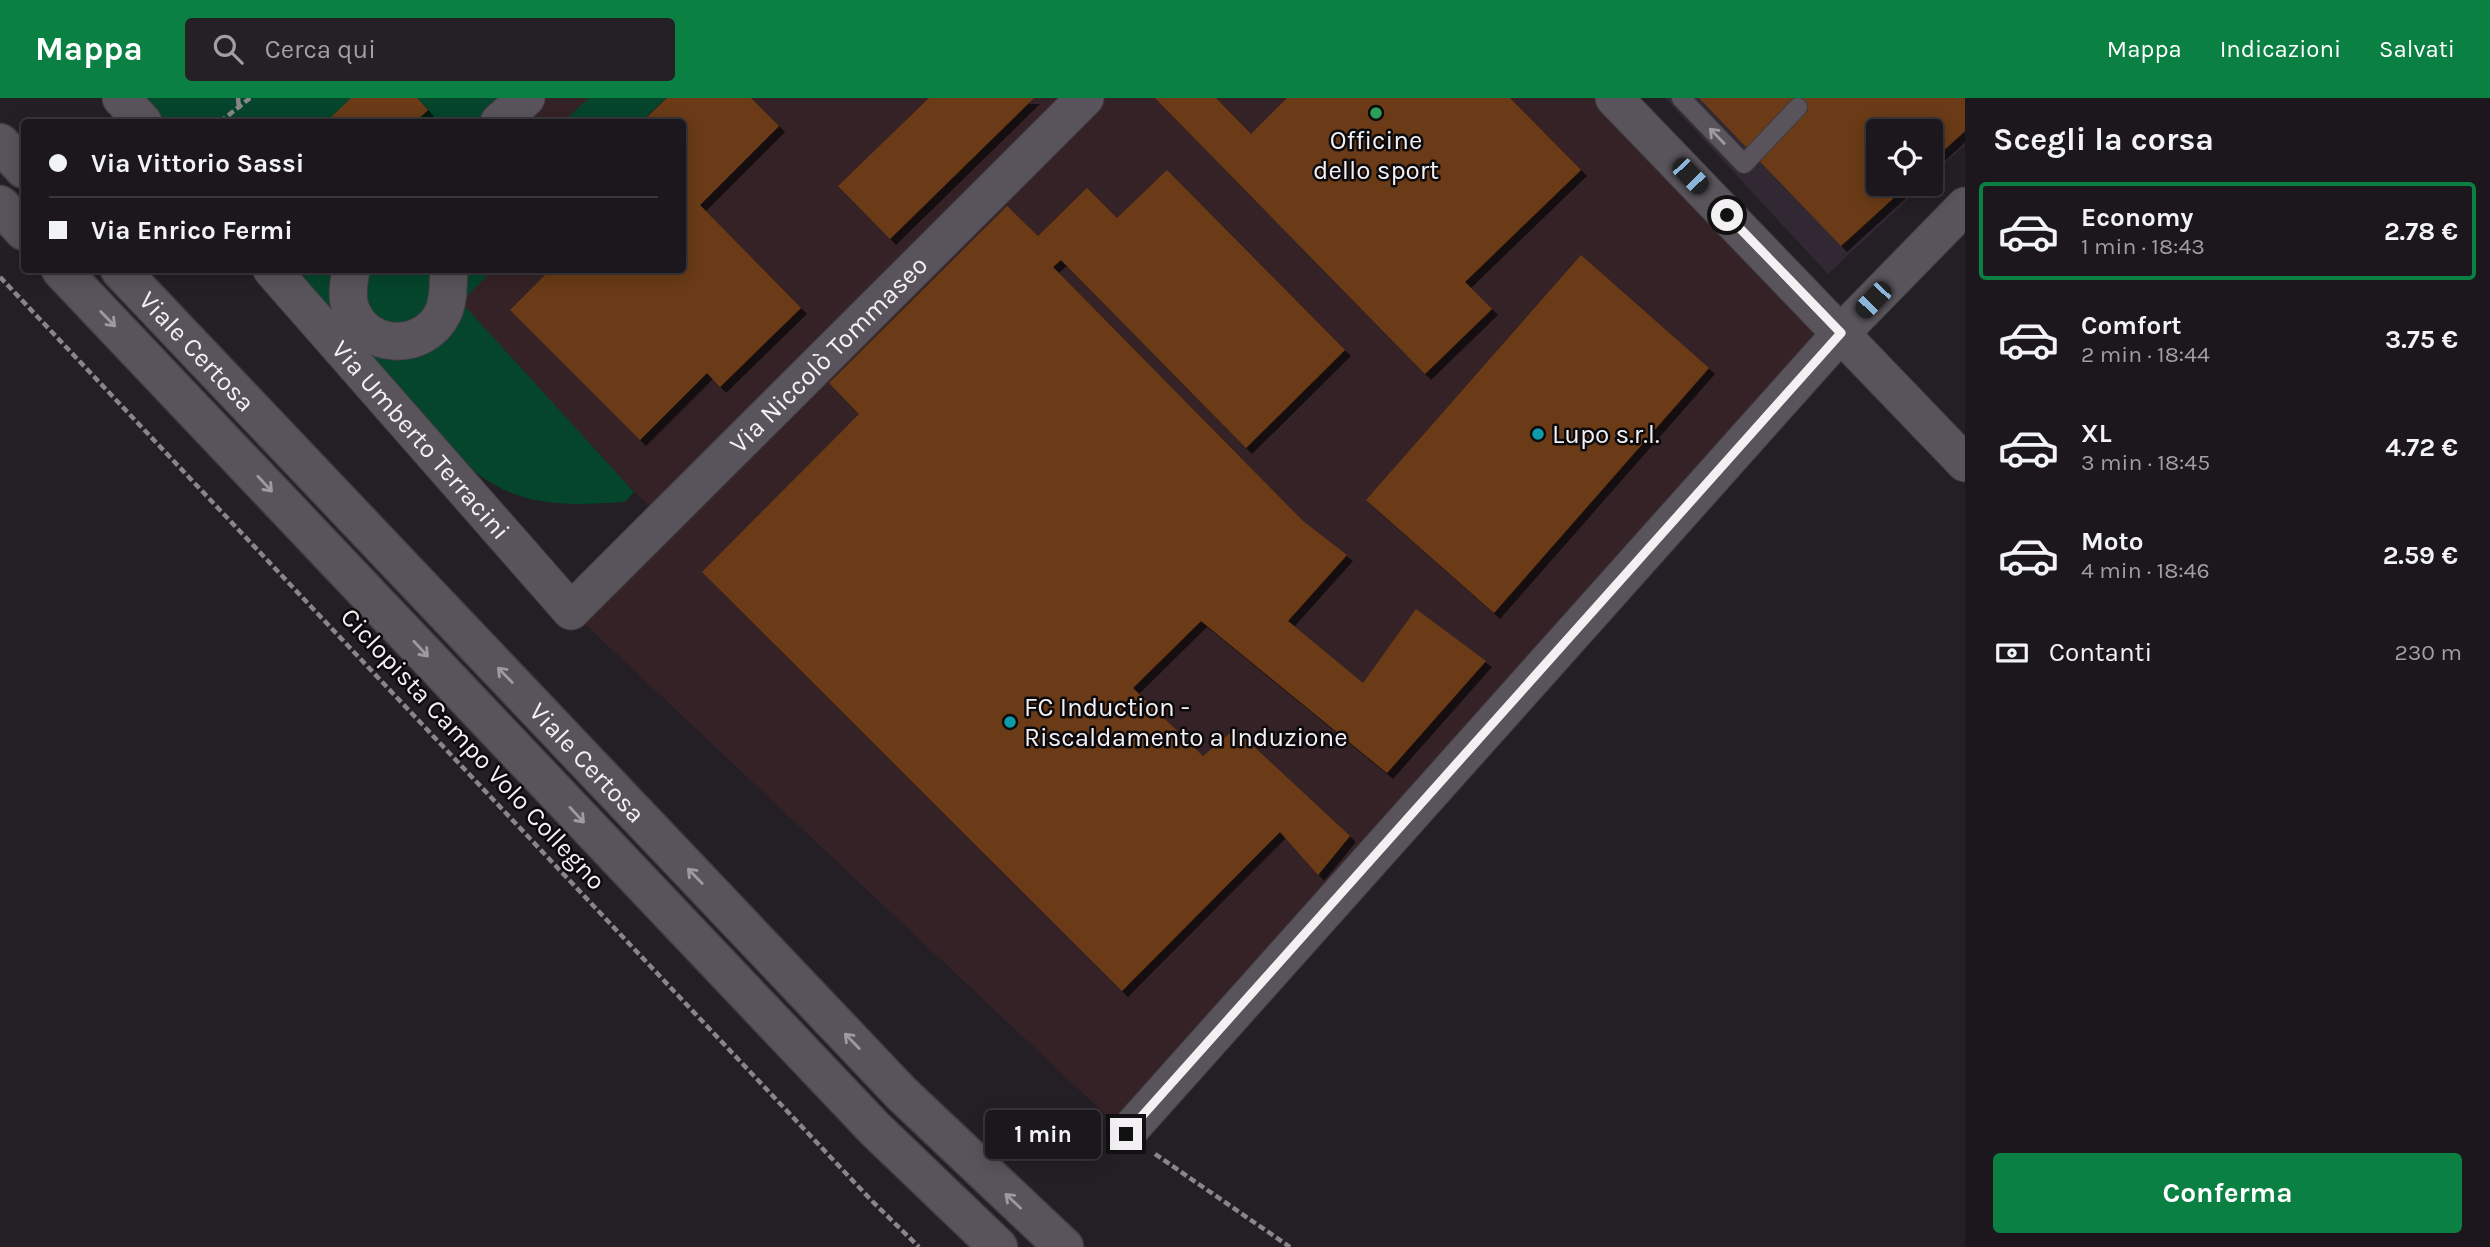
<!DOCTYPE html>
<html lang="it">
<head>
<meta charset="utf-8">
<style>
	:root { --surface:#1b171c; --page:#242025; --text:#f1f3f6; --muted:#a09fa3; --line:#39363b; --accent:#0b8043 }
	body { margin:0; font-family:Karla,sans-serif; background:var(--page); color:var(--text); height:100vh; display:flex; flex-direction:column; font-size:26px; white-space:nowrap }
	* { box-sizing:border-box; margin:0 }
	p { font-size:23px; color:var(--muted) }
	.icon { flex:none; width:38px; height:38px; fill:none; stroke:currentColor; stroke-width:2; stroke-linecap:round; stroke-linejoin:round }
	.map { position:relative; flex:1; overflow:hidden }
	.sheet { display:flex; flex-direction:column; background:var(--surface); width:525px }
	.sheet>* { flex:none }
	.top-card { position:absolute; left:21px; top:21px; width:665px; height:154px; border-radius:7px; box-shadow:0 4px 18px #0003,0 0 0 2px var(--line); display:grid; align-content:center; height:154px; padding:0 28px; background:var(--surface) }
	.fabs { position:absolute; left:1866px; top:21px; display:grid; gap:14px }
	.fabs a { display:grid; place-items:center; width:77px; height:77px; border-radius:7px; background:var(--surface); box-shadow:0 4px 18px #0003,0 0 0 2px var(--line); font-size:35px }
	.end { position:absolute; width:32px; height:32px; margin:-16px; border:9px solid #f3f0f3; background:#111; box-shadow:0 0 0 4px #111 }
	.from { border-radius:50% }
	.bubble { position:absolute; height:49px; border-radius:7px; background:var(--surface); box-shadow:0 4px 18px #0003,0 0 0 2px var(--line); font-size:23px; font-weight:700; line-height:49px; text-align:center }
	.car { position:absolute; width:21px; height:42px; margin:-21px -10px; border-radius:9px; box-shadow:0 0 5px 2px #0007; background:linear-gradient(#222 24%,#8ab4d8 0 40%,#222 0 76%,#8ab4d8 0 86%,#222 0) }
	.top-card b { display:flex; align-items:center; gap:24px; height:66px; font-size:26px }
	.top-card b+b { border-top:2px solid var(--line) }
	.top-card i { width:18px; height:18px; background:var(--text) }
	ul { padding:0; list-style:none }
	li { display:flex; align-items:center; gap:21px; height:98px; margin:0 14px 10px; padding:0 14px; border:4px solid transparent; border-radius:7px }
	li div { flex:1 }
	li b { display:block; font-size:26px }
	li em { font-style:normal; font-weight:700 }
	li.selected { border-color:var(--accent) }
	li>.icon { width:63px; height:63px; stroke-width:1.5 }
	h2 { padding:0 28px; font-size:32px; line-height:84px }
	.pay { display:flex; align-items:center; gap:18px; height:77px; padding:0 28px; font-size:26px }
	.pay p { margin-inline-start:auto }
	.primary-button { display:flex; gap:14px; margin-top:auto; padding:14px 28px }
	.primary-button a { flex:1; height:80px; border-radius:7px; background:var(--accent); color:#fff; font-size:28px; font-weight:700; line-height:80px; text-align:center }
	header { display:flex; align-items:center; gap:42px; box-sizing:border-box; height:98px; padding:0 35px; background:var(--accent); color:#fff }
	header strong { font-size:33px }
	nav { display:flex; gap:38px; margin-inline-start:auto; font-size:24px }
	.search { width:490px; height:63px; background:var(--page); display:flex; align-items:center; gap:18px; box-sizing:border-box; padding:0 24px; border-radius:7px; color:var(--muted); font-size:26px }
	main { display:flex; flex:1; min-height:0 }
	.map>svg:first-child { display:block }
	.built { fill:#312833 }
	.industrial { fill:#352227 }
	.green { fill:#05452c }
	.building { fill:#6b3b12; filter:url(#shadow) }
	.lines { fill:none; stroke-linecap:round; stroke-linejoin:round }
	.service-casing { stroke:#403c40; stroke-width:20 }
	.minor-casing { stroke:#403c40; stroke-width:39 }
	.secondary-casing { stroke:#403c40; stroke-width:41 }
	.path { stroke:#898589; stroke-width:4.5; stroke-dasharray:7 3.5; stroke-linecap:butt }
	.service { stroke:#59545b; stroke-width:18 }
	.minor { stroke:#59545b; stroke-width:37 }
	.secondary { stroke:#59545b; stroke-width:38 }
	.oneway { stroke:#9e9a9f }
	.route { stroke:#f3f0f3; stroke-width:9 }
	.leisure-dot { fill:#2e9e5b; stroke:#0c0a0c; stroke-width:2.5 }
	.culture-dot { fill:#0f9aa8; stroke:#0c0a0c; stroke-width:2.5 }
	.labels { text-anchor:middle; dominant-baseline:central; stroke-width:5; stroke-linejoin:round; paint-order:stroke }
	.poi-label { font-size:26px; fill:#f3f0f3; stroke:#0c0a0c; text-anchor:start }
	.street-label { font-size:26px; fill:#f3f0f3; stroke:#0c0a0c }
</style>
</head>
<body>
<header>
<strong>Mappa</strong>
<div class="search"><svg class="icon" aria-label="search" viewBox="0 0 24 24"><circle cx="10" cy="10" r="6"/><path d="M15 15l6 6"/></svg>Cerca qui</div>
<nav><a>Mappa</a><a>Indicazioni</a><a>Salvati</a></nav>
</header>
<main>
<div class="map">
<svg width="1965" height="1149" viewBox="0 0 1965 1149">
	<defs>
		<filter id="shadow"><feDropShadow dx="6" dy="6" stdDeviation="0" flood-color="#0009"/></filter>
	</defs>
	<rect width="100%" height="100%" fill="#241f25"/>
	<polygon class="built" points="1665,0 1965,0 1965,47 1930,79 1930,33 1878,33 1878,86 1924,86 1828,176"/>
	<polygon class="industrial" points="526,0 1614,0 1841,235 1126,1036 571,513 663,421 444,213 449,172 682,172 682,24 499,24"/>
	<g class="green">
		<polygon points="121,0 526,0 499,24 143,24"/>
		<polygon points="589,0 666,0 641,24 563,24"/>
		<path d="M291 172H339L395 260 411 261 424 255 449 172H493L461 204 634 394 625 404C557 408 514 410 461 362Z"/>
		<polygon points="362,172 437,172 429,218 377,232 358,182"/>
	</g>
	<g class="building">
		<polygon points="351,0 417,0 428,12 415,24 326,24"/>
		<polygon points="667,0 751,0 779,28 700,107 801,210 720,289 707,275 640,342 510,212 550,172 682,172 682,24 642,24"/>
		<polygon points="929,0 1034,0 890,141 838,88"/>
		<polygon points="1155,0 1216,0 1251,36 1287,0 1510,0 1581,72 1465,184 1492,211 1425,276"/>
		<polygon points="1699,0 1965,0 1965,33 1930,65 1930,33 1878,33 1878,86 1909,86 1841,148"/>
		<polygon points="1167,72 1345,252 1246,350 1061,162 1053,169 1303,423 1347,457 1288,523 1363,585 1416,511 1486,563 1387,675 1201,523 1133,590 1203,658 1235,631 1350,738 1318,777 1280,734 1122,893 702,474 859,316 829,285 1007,108 1038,138 1087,90 1117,120"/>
		<polygon points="1581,157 1709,270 1494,515 1366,402"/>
	</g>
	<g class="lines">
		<defs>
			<polyline id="service" points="1681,0 1744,66 1798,9"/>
			<g id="minor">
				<polyline points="121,0 143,24"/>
				<polyline points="1614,0 1965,365"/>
				<polyline points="499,24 526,0"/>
				<path id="s1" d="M272 172 571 513 1085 0"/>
				<path d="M351 172C349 184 346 196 350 209 364 253 424 254 443 215 449 203 448 184 449 172"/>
				<polyline points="1126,1036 1841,235 1965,108"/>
			</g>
			<g id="secondary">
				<polyline points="0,45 24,71"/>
				<polyline points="0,107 24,133"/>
				<polyline points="61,172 875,1031 998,1149"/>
				<path id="s2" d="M120 172 902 996 1064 1149"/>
			</g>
		</defs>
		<use href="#service" class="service-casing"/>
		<use href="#minor" class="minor-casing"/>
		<use href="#secondary" class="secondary-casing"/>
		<g class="path">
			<polyline points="238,0 239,11"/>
			<polyline points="220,24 250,0"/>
			<polyline points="0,179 872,1103 919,1149"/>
			<polyline points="1155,1056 1290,1149"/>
		</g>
		<use href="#service" class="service"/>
		<use href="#minor" class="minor"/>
		<use href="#secondary" class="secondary"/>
	</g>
	<defs><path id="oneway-shaft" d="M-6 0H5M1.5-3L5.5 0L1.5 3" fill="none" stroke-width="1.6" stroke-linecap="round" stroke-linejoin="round" transform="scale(1.75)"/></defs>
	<g class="oneway">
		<use href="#oneway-shaft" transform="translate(1717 38) rotate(-134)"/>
		<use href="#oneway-shaft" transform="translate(108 221) rotate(46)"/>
		<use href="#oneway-shaft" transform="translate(265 386) rotate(47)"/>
		<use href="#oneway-shaft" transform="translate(421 551) rotate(47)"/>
		<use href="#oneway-shaft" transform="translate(505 577) rotate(-134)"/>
		<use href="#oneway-shaft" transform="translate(577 717) rotate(47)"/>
		<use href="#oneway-shaft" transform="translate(695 778) rotate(-134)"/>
		<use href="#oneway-shaft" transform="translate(852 943) rotate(-134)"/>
		<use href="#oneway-shaft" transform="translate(1013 1103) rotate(-137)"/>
	</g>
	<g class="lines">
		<polyline class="route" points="1126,1036 1841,235 1727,117"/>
	</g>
	<circle class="leisure-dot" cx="1376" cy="15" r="7"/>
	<g class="culture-dot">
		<circle cx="1538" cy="336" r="7"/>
		<circle cx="1010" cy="624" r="7"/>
	</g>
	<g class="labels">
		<g class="poi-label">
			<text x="1376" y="42" text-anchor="middle">Officine<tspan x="1376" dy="30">dello sport</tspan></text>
			<text x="1552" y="336">Lupo s.r.l.</text>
			<text x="1024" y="609">FC Induction -<tspan x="1024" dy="30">Riscaldamento a Induzione</tspan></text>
		</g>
		<g class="street-label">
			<text stroke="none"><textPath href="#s2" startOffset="112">Viale Certosa</textPath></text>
			<text stroke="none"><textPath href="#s1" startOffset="817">Via Niccolò Tommaseo</textPath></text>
			<text stroke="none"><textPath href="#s1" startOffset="226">Via Umberto Terracini</textPath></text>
			<text transform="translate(473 651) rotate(47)">Ciclopista Campo Volo Collegno</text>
			<text stroke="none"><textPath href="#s2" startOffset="679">Viale Certosa</textPath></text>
		</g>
	</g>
</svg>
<div class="fabs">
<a><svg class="icon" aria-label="locate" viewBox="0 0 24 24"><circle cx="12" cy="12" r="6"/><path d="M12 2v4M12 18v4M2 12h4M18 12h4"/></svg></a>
</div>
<i class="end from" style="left:1727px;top:117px"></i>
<i class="end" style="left:1126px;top:1036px"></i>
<div class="bubble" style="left:985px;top:1012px;width:116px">1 min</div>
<i class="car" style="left:1690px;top:78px;rotate:136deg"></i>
<i class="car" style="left:1873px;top:202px;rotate:224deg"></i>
<div class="top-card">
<b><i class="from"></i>Via Vittorio Sassi</b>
<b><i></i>Via Enrico Fermi</b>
</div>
</div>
<section class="sheet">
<h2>Scegli la corsa</h2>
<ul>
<li class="selected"><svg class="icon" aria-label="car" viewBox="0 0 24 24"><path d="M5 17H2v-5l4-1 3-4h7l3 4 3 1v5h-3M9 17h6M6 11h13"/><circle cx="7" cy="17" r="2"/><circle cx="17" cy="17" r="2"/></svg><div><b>Economy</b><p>1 min · 18:43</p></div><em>2.78 €</em></li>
<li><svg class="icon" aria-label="car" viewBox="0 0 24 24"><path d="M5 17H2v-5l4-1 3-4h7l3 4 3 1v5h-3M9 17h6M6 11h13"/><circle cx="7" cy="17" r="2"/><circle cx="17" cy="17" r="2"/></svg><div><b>Comfort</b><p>2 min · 18:44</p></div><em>3.75 €</em></li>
<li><svg class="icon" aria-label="car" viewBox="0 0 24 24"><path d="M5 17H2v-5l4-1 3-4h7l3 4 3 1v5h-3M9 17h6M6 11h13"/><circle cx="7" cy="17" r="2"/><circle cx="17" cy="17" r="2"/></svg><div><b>XL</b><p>3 min · 18:45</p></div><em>4.72 €</em></li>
<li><svg class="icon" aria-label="car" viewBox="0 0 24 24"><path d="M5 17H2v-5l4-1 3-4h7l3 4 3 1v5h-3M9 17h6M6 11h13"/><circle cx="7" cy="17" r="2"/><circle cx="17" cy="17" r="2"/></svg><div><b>Moto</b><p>4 min · 18:46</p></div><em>2.59 €</em></li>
</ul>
<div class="pay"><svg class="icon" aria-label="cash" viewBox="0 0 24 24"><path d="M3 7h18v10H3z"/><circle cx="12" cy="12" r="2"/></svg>Contanti<p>230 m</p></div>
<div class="primary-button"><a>Conferma</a></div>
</section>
</main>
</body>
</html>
